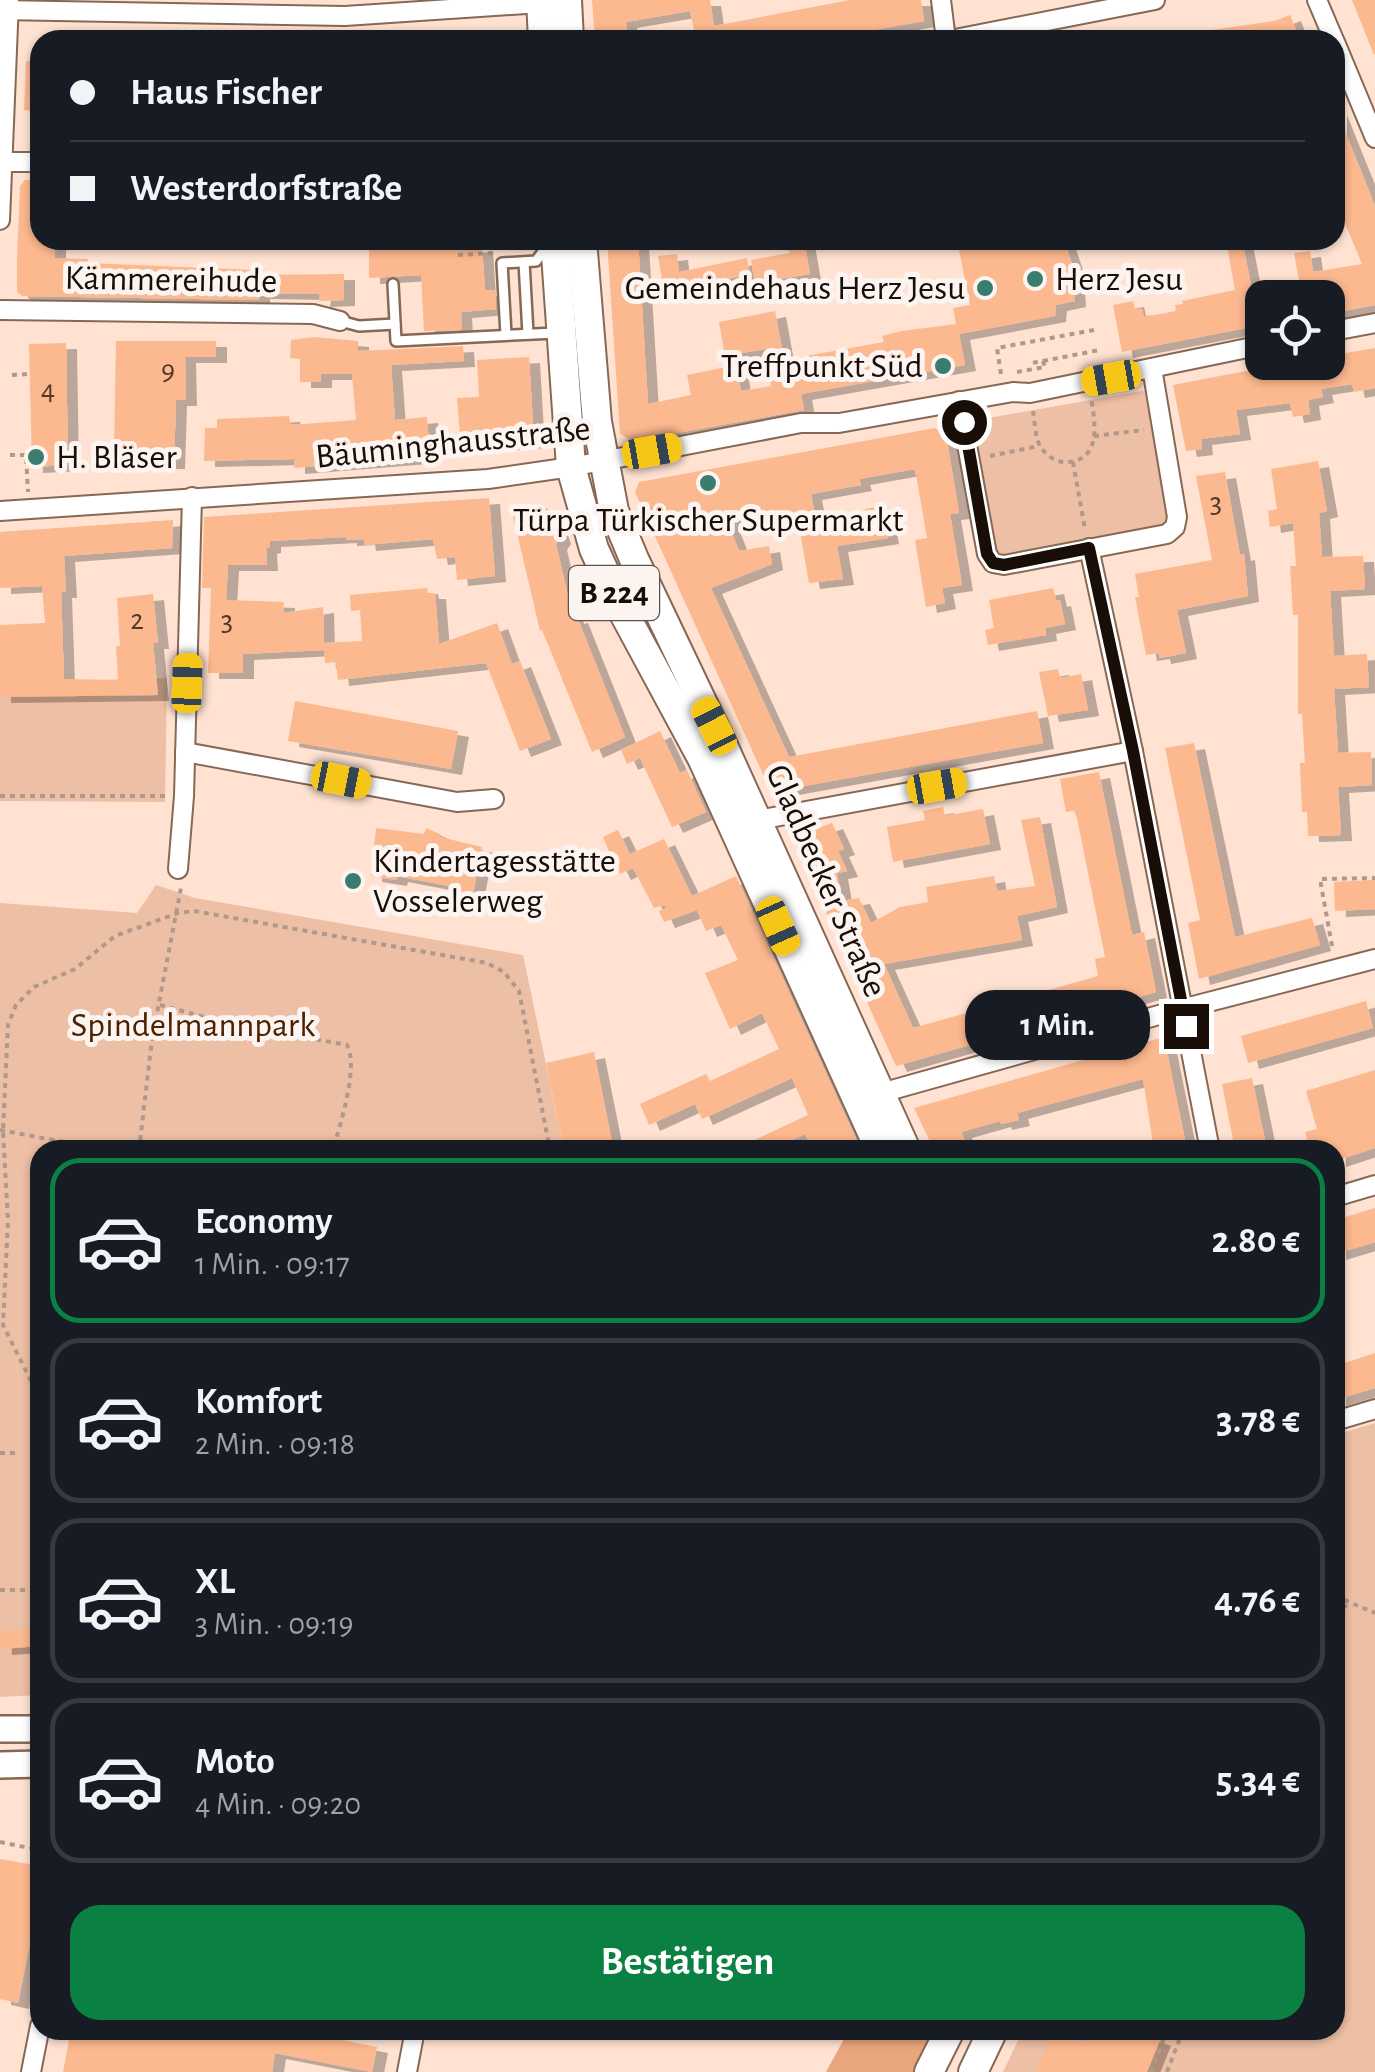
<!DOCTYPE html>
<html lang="de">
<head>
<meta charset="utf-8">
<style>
	:root { --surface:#171b24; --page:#20242c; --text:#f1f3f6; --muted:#9ea1a6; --line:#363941; --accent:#0b8043 }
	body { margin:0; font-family:"Alegreya Sans",sans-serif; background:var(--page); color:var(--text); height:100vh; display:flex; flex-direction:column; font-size:38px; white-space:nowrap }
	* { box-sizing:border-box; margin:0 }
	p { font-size:32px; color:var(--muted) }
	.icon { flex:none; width:55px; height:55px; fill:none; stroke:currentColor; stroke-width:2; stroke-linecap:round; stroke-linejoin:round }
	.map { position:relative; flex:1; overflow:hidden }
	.side { position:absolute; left:30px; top:1140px; width:1315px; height:900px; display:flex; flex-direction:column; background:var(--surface); border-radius:30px; box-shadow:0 2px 8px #0004 }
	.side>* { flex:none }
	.hud { position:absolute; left:30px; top:30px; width:1315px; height:220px; border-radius:30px; box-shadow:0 2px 8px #0004; display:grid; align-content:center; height:220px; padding:0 40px; background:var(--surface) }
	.controls { position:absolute; left:1245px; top:280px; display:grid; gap:20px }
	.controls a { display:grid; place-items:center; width:100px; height:100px; border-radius:20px; background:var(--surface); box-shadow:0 2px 8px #0004; font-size:50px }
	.end { position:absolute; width:45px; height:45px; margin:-22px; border:12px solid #190d07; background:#fff; box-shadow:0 0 0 5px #fff }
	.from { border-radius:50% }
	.bubble { position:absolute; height:70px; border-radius:30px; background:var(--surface); box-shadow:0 2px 8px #0004; font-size:32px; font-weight:700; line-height:70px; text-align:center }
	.car { position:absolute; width:30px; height:60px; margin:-30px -15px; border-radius:12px; box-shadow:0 0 8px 2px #0007; background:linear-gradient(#f5c518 24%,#345 0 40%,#f5c518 0 76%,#345 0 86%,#f5c518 0) }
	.hud b { display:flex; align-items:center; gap:35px; height:95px; font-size:38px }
	.hud b+b { border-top:2px solid var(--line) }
	.hud i { width:25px; height:25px; background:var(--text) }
	ul { padding:18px 0 0; list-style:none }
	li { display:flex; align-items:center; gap:30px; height:165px; margin:0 20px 15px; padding:0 20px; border:5px solid var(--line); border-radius:30px }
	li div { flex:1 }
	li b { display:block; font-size:38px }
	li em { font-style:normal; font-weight:700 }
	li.active { border-color:var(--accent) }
	li>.icon { width:90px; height:90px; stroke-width:1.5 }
	.action { display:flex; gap:20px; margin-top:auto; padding:20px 40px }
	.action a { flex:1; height:115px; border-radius:30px; background:var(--accent); color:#fff; font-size:40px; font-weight:700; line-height:115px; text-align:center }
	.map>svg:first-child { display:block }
	.green { fill:#edbfa4 }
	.forest { fill:#e9a57c }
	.building { fill:#fcb88e; filter:url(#shadow) }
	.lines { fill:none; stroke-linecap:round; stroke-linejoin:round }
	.service-casing { stroke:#876855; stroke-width:14 }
	.minor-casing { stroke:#876855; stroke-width:22 }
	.secondary-casing { stroke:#876855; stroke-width:30 }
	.primary-casing { stroke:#876855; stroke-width:32 }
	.path { stroke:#b0988b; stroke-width:4; stroke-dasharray:5 5; stroke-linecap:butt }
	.service { stroke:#fff; stroke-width:9 }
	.minor { stroke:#fff; stroke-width:18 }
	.secondary { stroke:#fff; stroke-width:25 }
	.primary { stroke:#fff; stroke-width:28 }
	.route { stroke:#190d07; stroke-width:12 }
	.poi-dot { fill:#3a7d6e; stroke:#fbf4f0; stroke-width:4 }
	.labels { text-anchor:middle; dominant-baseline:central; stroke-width:10; stroke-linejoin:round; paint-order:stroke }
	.number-label { font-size:30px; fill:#523829 }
	.shield { fill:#fbf4f0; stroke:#5d524d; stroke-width:2.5 }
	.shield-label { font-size:32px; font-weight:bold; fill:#190d07 }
	.poi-label { font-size:35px; fill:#190d07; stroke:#fbf4f0; text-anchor:start }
	.street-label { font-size:35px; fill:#190d07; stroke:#fbf4f0 }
	.park-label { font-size:35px; fill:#4b2101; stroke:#fbf4f0 }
</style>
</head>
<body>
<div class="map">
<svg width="1375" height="2072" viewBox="0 0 1375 2072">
	<defs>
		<filter id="shadow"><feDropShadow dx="11" dy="6" stdDeviation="0" flood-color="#0004"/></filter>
	</defs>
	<rect width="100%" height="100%" fill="#ffe2d1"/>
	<g class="green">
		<polygon points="1147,390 1169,517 1161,529 1003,556 994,549 972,421"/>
		<polygon points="167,678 165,802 0,801 0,683"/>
		<polygon points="156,885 195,898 523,955 564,1150 40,1150 40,1695 0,1697 0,903 137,913"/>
		<polygon points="1375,1423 1375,2072 1003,2072 1023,2030 1335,2030 1335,1435"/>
	</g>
	<polygon class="forest" points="849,2030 943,2030 922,2072 826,2072"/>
	<g class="building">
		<polygon points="592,0 710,0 714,26 850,0 921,0 924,21 817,40 684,40 683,32 694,30 690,11 626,22 627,40 595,40"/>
		<polygon points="1352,0 1375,0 1375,54 1374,55"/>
		<polygon points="1290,15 1300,40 1199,40 1198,32 1274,21"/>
		<polygon points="26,61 40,61 40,112 24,110"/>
		<polygon points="1336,109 1375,206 1375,305 1328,314 1328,298 1262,298 1262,325 1122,352 1113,305 1133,301 1135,310 1142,309 1144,317 1176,311 1175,305 1183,304 1182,301 1235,290 1226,240 1242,240 1252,290 1299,281 1294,253 1310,251 1313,272 1362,264 1335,199"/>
		<polygon points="25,180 40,180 40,240 55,240 55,258 88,259 88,263 259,270 259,275 344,274 344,300 319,301 320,294 259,293 259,300 22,296 17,292 17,258 20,186"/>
		<polygon points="369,240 418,240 419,250 482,246 485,290 495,290 496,309 461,312 462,330 424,331 421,275 369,278"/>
		<polygon points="607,240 638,240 648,404 691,395 687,375 736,365 741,391 771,386 765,349 725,356 719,322 775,311 784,360 884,342 882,336 902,331 956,324 953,308 970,305 957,240 1064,240 1073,267 1075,301 1056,305 1055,316 959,334 965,365 801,394 804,410 632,441 620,434"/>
		<polygon points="786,240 804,240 810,274 755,283 751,260 789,253"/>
		<polygon points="677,254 679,272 747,258 750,275 664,290 658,256"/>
		<polygon points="314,337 358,341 358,351 463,346 464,361 391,365 395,420 427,417 430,457 294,468 294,459 204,461 205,428 217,428 217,419 289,416 291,425 356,420 352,374 321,374 321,382 300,382 300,359 290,358 291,340"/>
		<polygon points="116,341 216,341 216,357 185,357 186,400 176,400 174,463 152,463 152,452 114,451"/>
		<polygon points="66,343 68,465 32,467 29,344"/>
		<polygon points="1375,348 1375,388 1354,392 1352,384 1321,389 1323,397 1308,400 1310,414 1293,417 1290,403 1236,410 1240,434 1201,439 1202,449 1186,451 1173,385 1293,362 1328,362 1328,356"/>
		<polygon points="529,357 534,442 461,448 457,398 479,397 477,360"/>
		<polygon points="935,428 946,435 959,513 950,514 962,585 942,588 945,603 926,607 915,540 927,538 915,469 859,479 861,485 811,494 818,531 867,523 865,509 882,506 888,538 837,546 843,579 809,583 797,515 764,521 763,516 727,521 739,551 769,546 772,564 711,588 789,757 1037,711 1043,743 771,792 635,492 639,482"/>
		<polygon points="1318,461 1327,511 1319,513 1322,557 1363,556 1365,589 1330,591 1334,656 1367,654 1369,687 1334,689 1338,753 1371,752 1372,785 1338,787 1341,835 1308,836 1307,812 1302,812 1301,788 1300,763 1305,763 1302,714 1298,714 1298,615 1293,615 1290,566 1296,566 1293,523 1270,527 1268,511 1277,509 1271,469"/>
		<polygon points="1225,472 1240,555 1244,554 1248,596 1177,610 1186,653 1160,658 1159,653 1146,655 1135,597 1139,597 1135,574 1212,560 1196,476"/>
		<polygon points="489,498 495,576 457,580 455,557 437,559 433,539 365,545 364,539 346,540 346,537 270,541 270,547 266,548 267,565 228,565 226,600 284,602 283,613 323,607 324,643 362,641 360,610 351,611 350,595 427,588 428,593 435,593 439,644 497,623 512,664 520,661 551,739 520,751 486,663 338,680 336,662 325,663 324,650 243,654 243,673 208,673 211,588 202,588 204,517"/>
		<polygon points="541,505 551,511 560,538 556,544 573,618 577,617 625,737 592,752 542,630 540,631 511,507"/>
		<polygon points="173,520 172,548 64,556 66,592 61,592 64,679 118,680 116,646 120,646 117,598 153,594 158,643 153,643 158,695 0,697 0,625 45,623 42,586 0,588 0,532"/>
		<polygon points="1053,588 1056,601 1060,600 1065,624 1045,628 1046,635 988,645 985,630 994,628 989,600"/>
		<polygon points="1058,669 1060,678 1081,674 1088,710 1048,716 1039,672"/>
		<polygon points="295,701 458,731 451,769 288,741"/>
		<polygon points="660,731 680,773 687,770 706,812 672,827 640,758 627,764 621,750"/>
		<polygon points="1194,743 1235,937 1312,918 1320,945 1199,979 1188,923 1200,920 1165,748"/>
		<polygon points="1099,772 1132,935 1144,932 1156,992 896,1066 792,837 832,823 844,849 838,851 847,871 837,873 842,901 859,898 871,923 900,907 928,902 926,887 994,876 997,891 1035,886 1021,820 1040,817 1057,907 1017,916 1022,940 884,964 913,1028 1098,976 1095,959 1105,957 1077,818 1074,811 1066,812 1060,779"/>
		<polygon points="943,807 945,816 983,809 990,844 893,862 887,827 925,820 923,811"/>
		<polygon points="376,828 424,834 426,828 440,834 440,837 482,847 473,894 448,890 449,886 397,876 396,880 371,876"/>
		<polygon points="618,830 630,854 664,839 692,896 736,876 861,1150 813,1150 805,1134 770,1150 733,1150 808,1115 792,1078 702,1119 695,1104 649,1125 640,1104 706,1074 710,1081 779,1049 762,1013 730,1029 705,973 738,960 721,925 706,931 697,910 664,922 659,911 666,908 665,905 654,908 633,868 620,874 610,854 603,837"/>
		<polygon points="1375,880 1375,909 1335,911 1334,882"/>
		<polygon points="1366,1001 1373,1028 1248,1063 1241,1036"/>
		<polygon points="1164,1037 1187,1150 1154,1150 1143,1079 1017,1113 1019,1120 1001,1124 1000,1121 961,1132 969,1150 934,1150 914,1108"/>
		<polygon points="594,1052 612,1142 595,1150 564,1150 546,1063"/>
		<polygon points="1375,1070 1375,1148 1335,1161 1335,1150 1310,1150 1305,1132 1317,1129 1306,1091"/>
		<polygon points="1252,1078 1267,1150 1235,1150 1222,1084"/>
		<polygon points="1375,1208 1375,1242 1335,1254 1335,1220"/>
		<polygon points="1375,1353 1375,1388 1335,1400 1335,1366"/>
		<polygon points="40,1629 40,1646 1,1649 0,1631"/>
		<polygon points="0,1859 40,1866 40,1928 33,1927 18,2003 0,1999"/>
		<polygon points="71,2030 264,2030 287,2035 288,2030 293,2030 377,2047 372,2072 275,2053 272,2072 63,2072"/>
		<polygon points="1091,2030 1134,2030 1160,2040 1147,2072 1037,2072 1053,2032 1085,2044"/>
	</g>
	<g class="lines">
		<defs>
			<g id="service">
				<polyline points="524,262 528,334"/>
				<polyline points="393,284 396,341 555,333"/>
				<polyline points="340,321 359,326 395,324"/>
				<polyline points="506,335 502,263 536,261 548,245"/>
				<polyline points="395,2030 414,2034"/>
			</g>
			<g id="minor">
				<polyline points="941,0 946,40"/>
				<polyline points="1317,0 1334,40"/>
				<polyline points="0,10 345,16 541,3"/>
				<polyline points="950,40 1155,0"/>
				<polyline points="1335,42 1375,138"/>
				<polyline points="0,162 40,162"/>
				<polyline points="0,220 9,1"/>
				<polyline points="0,310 313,314 340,321"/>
				<polyline points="1328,332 1375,323"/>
				<polyline points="959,401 987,554 993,563 1004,565 1167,534 1175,527 1177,517 1152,368"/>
				<polyline points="0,511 488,479 571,467 801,423 839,423 1013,392 1030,393 1262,345"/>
				<polyline points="1089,548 1133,751 1210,1150"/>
				<polyline points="185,752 457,802 494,799"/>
				<polyline points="758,820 1133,751"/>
				<polyline points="178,869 184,796 192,497"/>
				<polyline points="881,1093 1166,1013 1375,959"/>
				<polyline points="1335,1197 1375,1185"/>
				<polyline points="1335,1421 1375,1409"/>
				<polyline points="31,2072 40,2026"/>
				<polyline points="407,2072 415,2030"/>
			</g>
			<g id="secondary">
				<polyline points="0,1729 40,1729"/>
				<polyline points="0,1765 40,1764"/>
			</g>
			<g id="primary">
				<polyline points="541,0 543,40"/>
				<polyline points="567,0 569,40"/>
				<polyline points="555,240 571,467 594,549 620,606 702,758 880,1150"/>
				<polyline points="582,240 597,422 614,511 634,559 725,750 906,1150"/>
				<polyline points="929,2072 950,2030"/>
				<polyline points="973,2072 993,2030"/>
			</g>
		</defs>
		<use href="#service" class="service-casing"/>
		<use href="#minor" class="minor-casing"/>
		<use href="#secondary" class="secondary-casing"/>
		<use href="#primary" class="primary-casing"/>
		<g class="path">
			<polyline points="458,255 493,253"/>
			<polyline points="1043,361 1100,350"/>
			<polyline points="1017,372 1045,367 1043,361 1032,363"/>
			<polyline points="1001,374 997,348 1094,330"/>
			<polyline points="12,375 29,374"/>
			<path d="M1033 411C1035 423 1035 440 1042 449 1049 458 1058 463 1069 462 1102 459 1095 421 1091 398"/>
			<polyline points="1094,436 1144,430"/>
			<polyline points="10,455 26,455 28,492"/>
			<polyline points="990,456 1039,446"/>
			<polyline points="1073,462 1085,529"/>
			<polyline points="0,796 165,796"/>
			<polyline points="1332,946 1320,879 1375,878"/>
			<path d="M160 1005 227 1023 347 1045C359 1068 340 1124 333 1150"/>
			<polyline points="0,1130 106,1150"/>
			<polyline points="139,1150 152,1039 181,888"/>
			<polyline points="40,1399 3,1325 8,1221 3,1131 8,1025 16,1005 34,987 75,969 115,936 178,913 194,911 487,963 504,972 519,991 550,1150"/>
			<polyline points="0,1453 20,1453"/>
			<polyline points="0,1590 40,1590"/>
			<polyline points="1335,1596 1375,1613"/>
			<polyline points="1335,1614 1347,1605"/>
			<polyline points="0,1842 40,1850"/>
			<polyline points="1151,2072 1165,2035 1151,2030"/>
			<polyline points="1167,2072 1183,2030"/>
		</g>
		<use href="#service" class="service"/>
		<use href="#minor" class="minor"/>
		<use href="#secondary" class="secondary"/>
		<use href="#primary" class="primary"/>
	</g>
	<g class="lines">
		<polyline class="route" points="964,422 987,554 993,563 1004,565 1089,548 1133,751 1186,1026"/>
	</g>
	<g class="poi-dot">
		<circle cx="1035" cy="279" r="10"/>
		<circle cx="985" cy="288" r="10"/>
		<circle cx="943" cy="366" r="10"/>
		<circle cx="36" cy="457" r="10"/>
		<circle cx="708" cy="483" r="10"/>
		<circle cx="353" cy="881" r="10"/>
	</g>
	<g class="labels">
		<g class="number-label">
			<text x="168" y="371">9</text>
			<text x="48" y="390">4</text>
			<text x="1216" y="503">3</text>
			<text x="137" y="620">2</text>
			<text x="227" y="621">3</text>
		</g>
		<rect class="shield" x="569" y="566" width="90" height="54" rx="8"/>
		<g class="shield-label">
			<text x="614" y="593">B 224</text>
		</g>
		<g class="poi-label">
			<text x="1055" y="279">Herz Jesu</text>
			<text x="965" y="288" text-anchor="end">Gemeindehaus Herz Jesu</text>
			<text x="923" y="366" text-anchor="end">Treffpunkt Süd</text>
			<text x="56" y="457">H. Bläser</text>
			<text x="708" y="520" text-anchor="middle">Türpa Türkischer Supermarkt</text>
			<text x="373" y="861">Kindertagesstätte<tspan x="373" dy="40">Vosselerweg</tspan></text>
		</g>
		<g class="street-label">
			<text transform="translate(171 280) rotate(1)">Kämmereihude</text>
			<text transform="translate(453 443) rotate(-6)">Bäuminghausstraße</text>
			<text transform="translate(826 881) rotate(66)">Gladbecker Straße</text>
		</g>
		<g class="park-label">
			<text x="193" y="1025">Spindelmannpark</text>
		</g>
	</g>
</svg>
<div class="controls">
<a><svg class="icon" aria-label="locate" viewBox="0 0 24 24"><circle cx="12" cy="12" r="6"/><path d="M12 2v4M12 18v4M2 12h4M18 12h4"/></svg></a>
</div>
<i class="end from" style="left:964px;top:422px"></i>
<i class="end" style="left:1186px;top:1026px"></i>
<div class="bubble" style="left:965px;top:990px;width:185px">1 Min.</div>
<i class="car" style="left:1111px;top:378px;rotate:260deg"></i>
<i class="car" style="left:652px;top:451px;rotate:80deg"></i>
<i class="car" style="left:187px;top:683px;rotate:2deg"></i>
<i class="car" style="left:714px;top:726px;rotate:333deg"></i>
<i class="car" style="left:341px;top:780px;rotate:101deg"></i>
<i class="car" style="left:937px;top:786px;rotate:80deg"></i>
<i class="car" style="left:778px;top:926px;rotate:156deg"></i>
<div class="hud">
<b><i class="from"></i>Haus Fischer</b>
<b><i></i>Westerdorfstraße</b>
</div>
<section class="side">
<ul>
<li class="active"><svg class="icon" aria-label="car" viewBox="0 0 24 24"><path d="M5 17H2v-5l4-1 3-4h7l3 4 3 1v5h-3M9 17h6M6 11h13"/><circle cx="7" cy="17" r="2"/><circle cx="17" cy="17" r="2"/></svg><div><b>Economy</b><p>1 Min. · 09:17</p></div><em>2.80 €</em></li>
<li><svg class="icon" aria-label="car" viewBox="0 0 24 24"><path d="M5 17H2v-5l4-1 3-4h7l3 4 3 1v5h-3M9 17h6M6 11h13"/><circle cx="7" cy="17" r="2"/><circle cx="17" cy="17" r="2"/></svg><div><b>Komfort</b><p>2 Min. · 09:18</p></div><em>3.78 €</em></li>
<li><svg class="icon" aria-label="car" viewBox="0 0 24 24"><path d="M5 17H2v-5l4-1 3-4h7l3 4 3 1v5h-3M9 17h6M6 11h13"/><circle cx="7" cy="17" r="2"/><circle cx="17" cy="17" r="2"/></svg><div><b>XL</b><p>3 Min. · 09:19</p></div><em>4.76 €</em></li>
<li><svg class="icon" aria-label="car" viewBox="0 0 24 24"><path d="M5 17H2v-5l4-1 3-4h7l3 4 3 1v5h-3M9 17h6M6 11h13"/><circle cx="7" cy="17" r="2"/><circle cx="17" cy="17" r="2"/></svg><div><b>Moto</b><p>4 Min. · 09:20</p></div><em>5.34 €</em></li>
</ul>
<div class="action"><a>Bestätigen</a></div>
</section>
</div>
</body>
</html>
